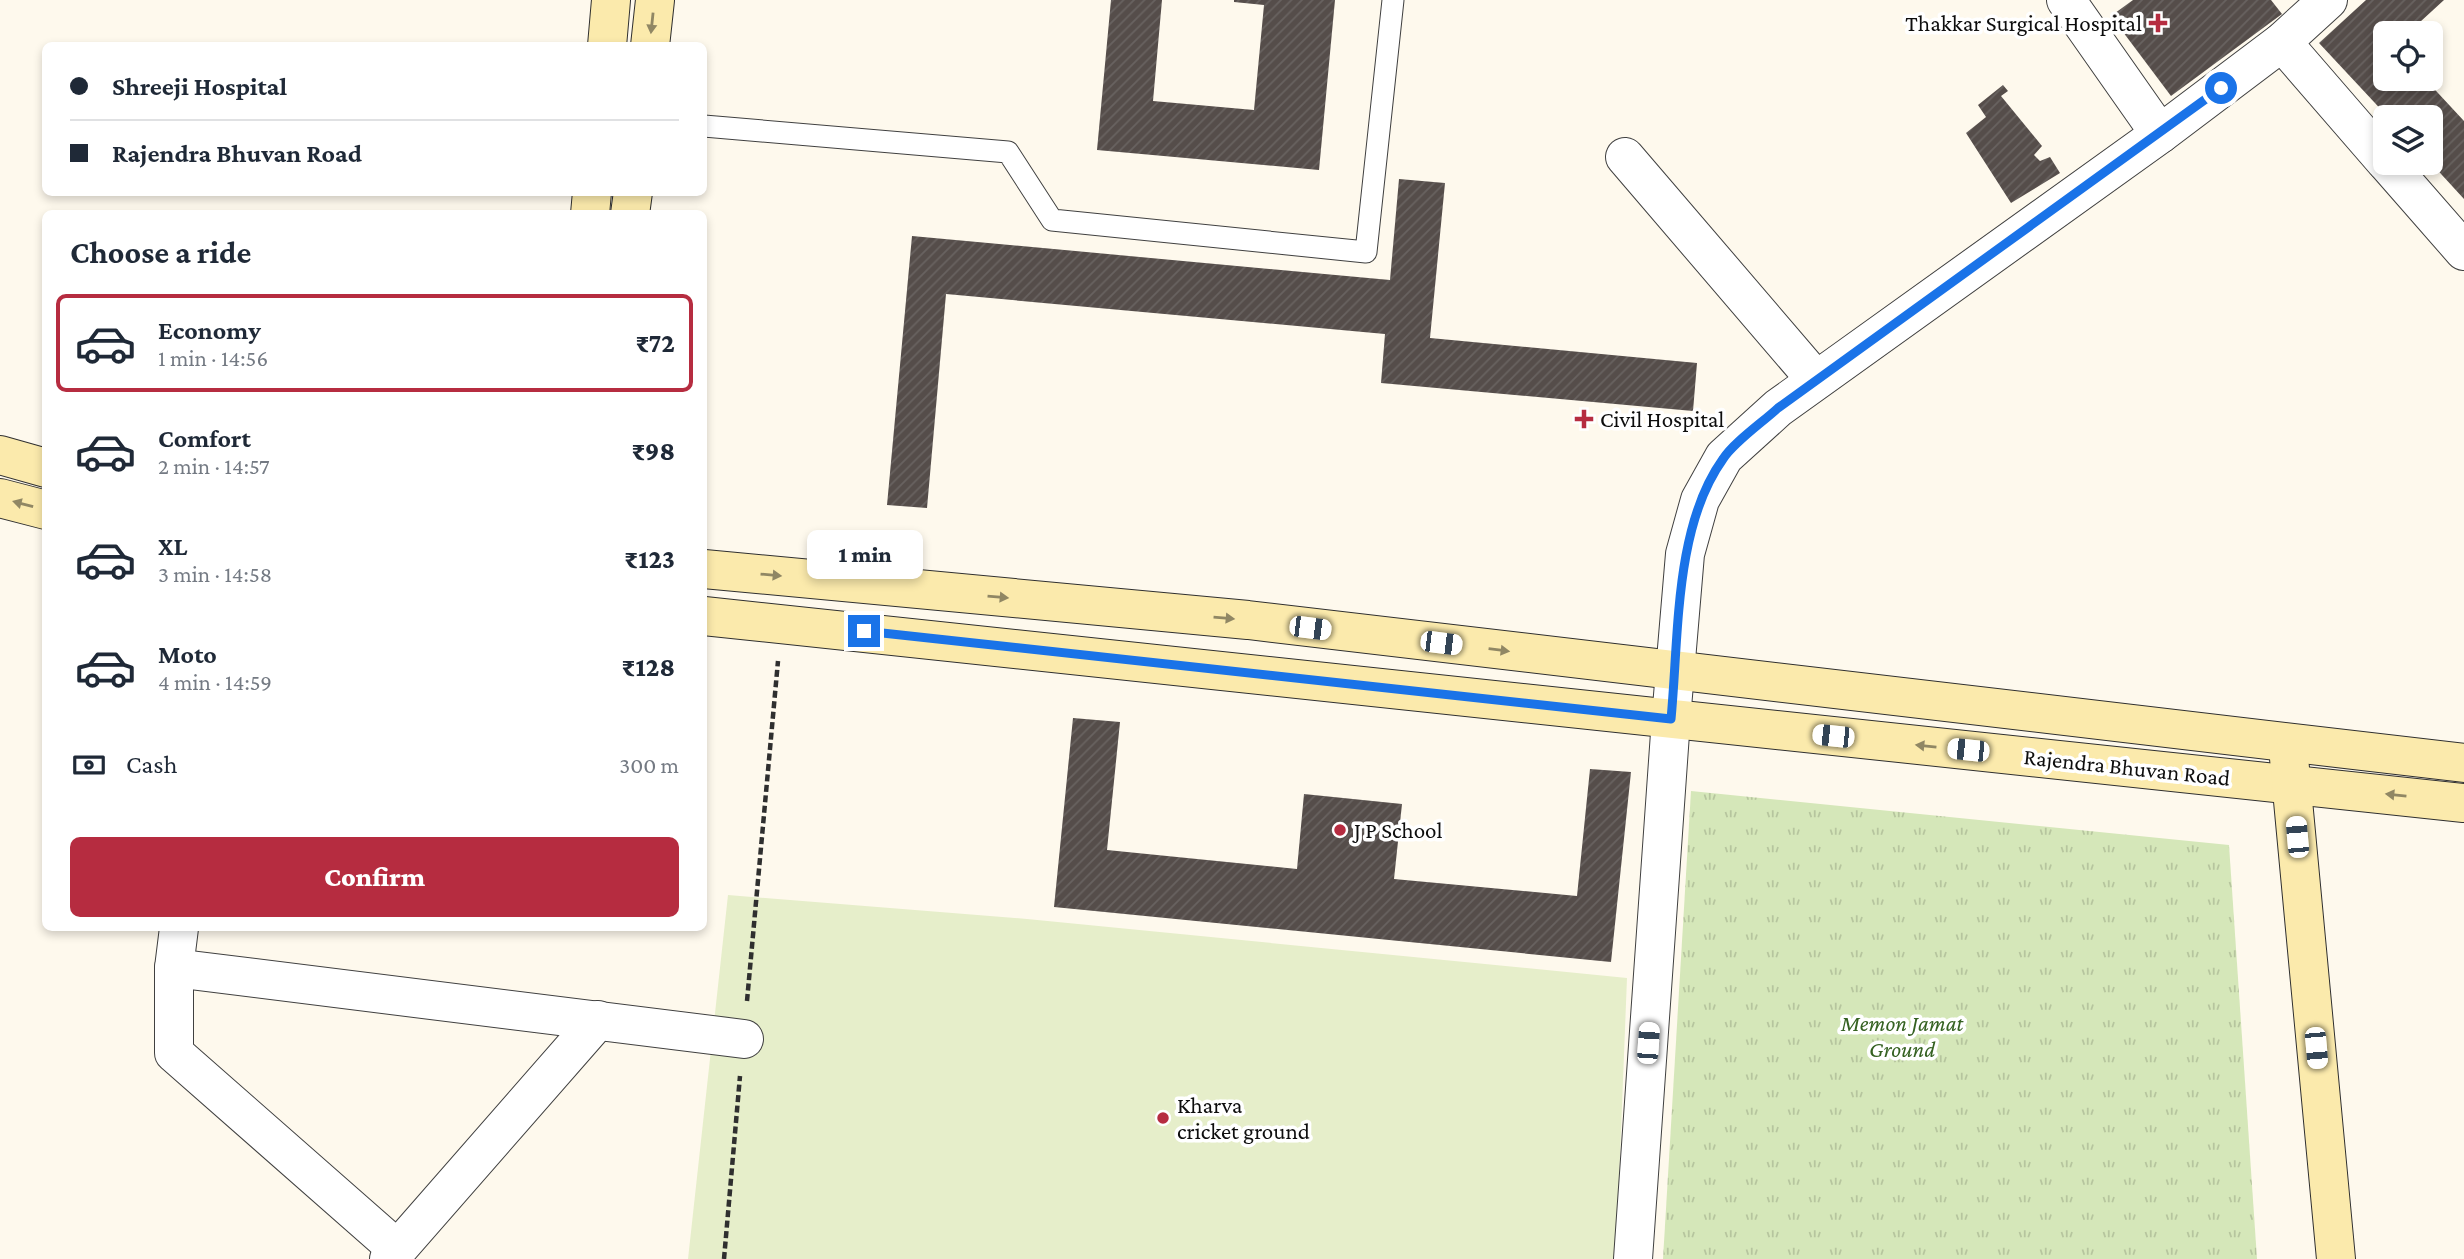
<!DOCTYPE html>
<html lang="en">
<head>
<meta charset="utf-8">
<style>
	:root { --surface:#fff; --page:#f6f6f7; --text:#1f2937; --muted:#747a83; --line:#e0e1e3; --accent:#b62c40 }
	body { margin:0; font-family:"Crimson Pro",serif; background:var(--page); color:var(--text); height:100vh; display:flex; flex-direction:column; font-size:26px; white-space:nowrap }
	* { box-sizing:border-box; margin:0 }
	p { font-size:23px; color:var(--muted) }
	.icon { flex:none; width:38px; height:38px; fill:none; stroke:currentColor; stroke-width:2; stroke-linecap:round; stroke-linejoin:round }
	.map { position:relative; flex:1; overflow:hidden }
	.sheet { position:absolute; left:42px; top:210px; width:665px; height:721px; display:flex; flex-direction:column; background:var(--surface); border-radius:10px; box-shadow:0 4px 10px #0003 }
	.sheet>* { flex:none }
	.banner { position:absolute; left:42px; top:42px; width:665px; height:154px; border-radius:10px; box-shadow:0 4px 10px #0003; display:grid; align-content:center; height:154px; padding:0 28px; background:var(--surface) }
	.tools { position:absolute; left:2373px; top:21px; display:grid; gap:14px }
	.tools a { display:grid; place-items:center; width:70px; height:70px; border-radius:10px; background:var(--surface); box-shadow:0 4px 10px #0003; font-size:35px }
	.end { position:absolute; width:32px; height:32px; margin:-16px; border:9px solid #1a73e8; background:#fff; box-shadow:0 0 0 4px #fff }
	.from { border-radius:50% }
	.bubble { position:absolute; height:49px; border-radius:10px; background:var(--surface); box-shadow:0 4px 10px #0003; font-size:23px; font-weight:800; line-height:49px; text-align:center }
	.car { position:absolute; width:21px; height:42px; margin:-21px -10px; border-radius:9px; box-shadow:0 0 5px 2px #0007; background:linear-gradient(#fff 24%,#345 0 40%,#fff 0 76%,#345 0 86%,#fff 0) }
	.banner b { display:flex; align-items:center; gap:24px; height:66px; font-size:26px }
	.banner b+b { border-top:2px solid var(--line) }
	.banner i { width:18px; height:18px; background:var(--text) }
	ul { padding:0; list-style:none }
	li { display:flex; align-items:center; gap:21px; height:98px; margin:0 14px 10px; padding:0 14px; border:4px solid transparent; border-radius:10px }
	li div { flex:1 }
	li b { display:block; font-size:26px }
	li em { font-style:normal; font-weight:800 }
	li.on { border-color:var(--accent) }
	li>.icon { width:63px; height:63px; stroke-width:1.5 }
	h2 { padding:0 28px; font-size:32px; line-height:84px }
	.pay { display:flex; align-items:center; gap:18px; height:77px; padding:0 28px; font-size:26px }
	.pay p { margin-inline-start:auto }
	.button { display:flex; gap:14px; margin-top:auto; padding:14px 28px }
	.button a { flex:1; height:80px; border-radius:10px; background:var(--accent); color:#fff; font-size:28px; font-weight:800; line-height:80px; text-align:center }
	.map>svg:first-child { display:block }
	.grass { fill:url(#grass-tufts) }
	.pitch { fill:#e6eeca }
	.building { fill:url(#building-hatch) }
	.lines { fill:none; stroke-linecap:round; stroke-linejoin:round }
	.lane-casing { stroke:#404040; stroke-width:23 }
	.street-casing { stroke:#404040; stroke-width:40 }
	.secondary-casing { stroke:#2f2f2f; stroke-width:40 }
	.path { stroke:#2f2f2f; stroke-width:4.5; stroke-dasharray:7 3.5; stroke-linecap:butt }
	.lane { stroke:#fff; stroke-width:21 }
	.street { stroke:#fff; stroke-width:38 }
	.secondary { stroke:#fbeaac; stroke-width:38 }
	.oneway { fill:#908764 }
	.route { stroke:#1a73e8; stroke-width:9 }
	.poi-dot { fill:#b62c40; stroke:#fff; stroke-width:2.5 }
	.labels { text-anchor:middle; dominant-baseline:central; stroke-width:7; stroke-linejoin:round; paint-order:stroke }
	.poi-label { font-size:23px; fill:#0d0d0d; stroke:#fff; text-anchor:start }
	.street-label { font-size:23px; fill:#0d0d0d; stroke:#fff }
	.park-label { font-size:23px; font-style:italic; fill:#346120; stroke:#fff }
</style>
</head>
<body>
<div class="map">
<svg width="2464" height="1259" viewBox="0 0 2464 1259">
	<defs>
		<pattern id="grass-tufts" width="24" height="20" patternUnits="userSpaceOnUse" patternTransform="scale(1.75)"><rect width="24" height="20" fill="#d5e7b9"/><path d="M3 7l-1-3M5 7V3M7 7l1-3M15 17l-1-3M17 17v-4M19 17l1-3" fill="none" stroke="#b6c59e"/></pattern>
		<pattern id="building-hatch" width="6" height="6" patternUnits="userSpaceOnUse" patternTransform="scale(1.75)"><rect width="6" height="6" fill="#554d4a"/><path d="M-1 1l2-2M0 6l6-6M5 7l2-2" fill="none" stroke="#686260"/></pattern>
	</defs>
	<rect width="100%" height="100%" fill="#fef9ed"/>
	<polygon class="grass" points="1691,791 2229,845 2257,1259 1663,1259"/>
	<polygon class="pitch" points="728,895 1027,919 1627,978 1616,1259 688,1259"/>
	<g class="building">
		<polygon points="1111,0 1162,0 1153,101 1254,110 1264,5 1234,2 1234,0 1335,0 1319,170 1097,150"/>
		<polygon points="2133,0 2271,0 2282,14 2171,96 2111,16"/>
		<polygon points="2366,0 2444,0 2408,33 2385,33 2385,79 2425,79 2464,121 2464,199 2431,163 2431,117 2388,117 2319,43"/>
		<polygon points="2003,85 2008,91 2001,96 2042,146 2034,155 2040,161 2050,157 2060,173 2011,203 1966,133 1986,117 1978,105"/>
		<polygon points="1399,179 1445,183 1430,338 1697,363 1693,411 1381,383 1385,334 946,294 927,508 887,505 912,236 1390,280"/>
		<polygon points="1073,718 1120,722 1107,850 1297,869 1304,794 1402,804 1394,879 1577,896 1590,769 1631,772 1611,962 1054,907"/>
	</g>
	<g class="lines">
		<defs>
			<polyline id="lane" points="704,126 1008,152 1052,220 1366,252 1393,0"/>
			<g id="street">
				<polyline points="2066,0 2160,134 2282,42 2328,0"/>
				<polyline points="2282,42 2385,161"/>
				<polyline points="1625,157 1816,380"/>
				<polyline points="2387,163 2464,251"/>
				<polyline points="179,928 174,968 174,1053 397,1249"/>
				<polyline points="174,968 744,1039"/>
				<polyline points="389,1259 598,1020"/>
				<polyline points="1633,1259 1671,719 1685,554 1700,500 1724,457 1778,408 2160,134"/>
			</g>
			<g id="secondary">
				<polyline points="607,46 611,0"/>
				<polyline points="650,46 655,0"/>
				<polyline points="590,214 592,192"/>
				<polyline points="630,214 633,192"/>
				<polyline points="0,455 46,468"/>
				<polyline points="0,498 46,510"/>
				<polyline points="704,569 1248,620 2464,763"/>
				<polyline points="704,616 2464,803"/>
				<polyline points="2289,758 2336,1259"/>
			</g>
		</defs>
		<use href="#lane" class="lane-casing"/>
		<use href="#street" class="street-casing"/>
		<use href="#secondary" class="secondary-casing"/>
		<g class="path">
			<polyline points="747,1001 778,661"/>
			<polyline points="724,1259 740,1076"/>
		</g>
		<use href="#lane" class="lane"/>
		<use href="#street" class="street"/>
		<use href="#secondary" class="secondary"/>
	</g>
	<defs><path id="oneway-solid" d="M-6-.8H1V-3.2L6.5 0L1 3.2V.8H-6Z" transform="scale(1.75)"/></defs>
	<g class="oneway">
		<use href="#oneway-solid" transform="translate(652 23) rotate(96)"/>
		<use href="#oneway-solid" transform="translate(23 504) rotate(-165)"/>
		<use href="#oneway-solid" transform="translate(771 575) rotate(5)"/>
		<use href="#oneway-solid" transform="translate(998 597) rotate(5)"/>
		<use href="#oneway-solid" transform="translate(1224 618) rotate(5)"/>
		<use href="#oneway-solid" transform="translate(1499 650) rotate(7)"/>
		<use href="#oneway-solid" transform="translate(1926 746) rotate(-174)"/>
		<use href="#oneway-solid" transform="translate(2396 795) rotate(-174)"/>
	</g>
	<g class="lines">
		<path class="route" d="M864 631 1671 719C1679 637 1674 527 1723 459 1734 442 1763 422 1778 408L2221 88"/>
	</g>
	<g class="poi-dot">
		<path d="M2154.5 12.5h7v7h7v7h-7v7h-7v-7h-7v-7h7z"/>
		<path d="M1580.5 408.5h7v7h7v7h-7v7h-7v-7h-7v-7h7z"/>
		<circle cx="1340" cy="830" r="7"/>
		<circle cx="1163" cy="1118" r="7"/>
	</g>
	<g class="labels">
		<g class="poi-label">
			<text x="2142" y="23" text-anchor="end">Thakkar Surgical Hospital</text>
			<text x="1600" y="419">Civil Hospital</text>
			<text x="1354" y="830">J P School</text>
			<text x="1177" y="1105">Kharva<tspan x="1177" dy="26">cricket ground</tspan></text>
		</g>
		<g class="street-label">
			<text transform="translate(2127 767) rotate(6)">Rajendra Bhuvan Road</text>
		</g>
		<g class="park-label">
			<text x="1902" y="1023">Memon Jamat<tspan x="1902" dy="26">Ground</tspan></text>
		</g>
	</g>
</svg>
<div class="tools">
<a><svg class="icon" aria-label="locate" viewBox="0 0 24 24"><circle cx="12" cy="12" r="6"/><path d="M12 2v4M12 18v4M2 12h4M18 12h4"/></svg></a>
<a><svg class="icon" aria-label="layers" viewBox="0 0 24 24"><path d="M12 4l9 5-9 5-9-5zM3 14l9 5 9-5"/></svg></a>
</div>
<i class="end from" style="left:2221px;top:88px"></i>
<i class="end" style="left:864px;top:631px"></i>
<div class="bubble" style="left:807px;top:530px;width:116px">1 min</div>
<i class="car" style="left:1310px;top:628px;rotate:97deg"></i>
<i class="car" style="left:1441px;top:643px;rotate:97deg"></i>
<i class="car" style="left:1833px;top:736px;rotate:276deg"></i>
<i class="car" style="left:1968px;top:750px;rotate:276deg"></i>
<i class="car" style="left:2297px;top:837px;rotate:355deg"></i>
<i class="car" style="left:1648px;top:1043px;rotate:4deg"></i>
<i class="car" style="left:2316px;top:1048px;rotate:175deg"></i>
<div class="banner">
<b><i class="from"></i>Shreeji Hospital</b>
<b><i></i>Rajendra Bhuvan Road</b>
</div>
<section class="sheet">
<h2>Choose a ride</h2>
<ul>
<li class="on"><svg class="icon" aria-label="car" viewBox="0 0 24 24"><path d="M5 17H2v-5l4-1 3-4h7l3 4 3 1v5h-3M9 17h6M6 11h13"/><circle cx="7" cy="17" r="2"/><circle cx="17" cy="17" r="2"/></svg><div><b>Economy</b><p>1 min · 14:56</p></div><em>₹72</em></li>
<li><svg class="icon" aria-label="car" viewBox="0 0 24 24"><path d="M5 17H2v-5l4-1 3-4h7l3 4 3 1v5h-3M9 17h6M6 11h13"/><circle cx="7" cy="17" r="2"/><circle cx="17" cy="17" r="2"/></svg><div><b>Comfort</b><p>2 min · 14:57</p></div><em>₹98</em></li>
<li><svg class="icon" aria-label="car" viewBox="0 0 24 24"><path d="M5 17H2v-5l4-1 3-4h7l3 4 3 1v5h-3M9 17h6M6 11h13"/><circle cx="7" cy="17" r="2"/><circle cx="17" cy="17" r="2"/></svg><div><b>XL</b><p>3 min · 14:58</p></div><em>₹123</em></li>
<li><svg class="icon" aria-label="car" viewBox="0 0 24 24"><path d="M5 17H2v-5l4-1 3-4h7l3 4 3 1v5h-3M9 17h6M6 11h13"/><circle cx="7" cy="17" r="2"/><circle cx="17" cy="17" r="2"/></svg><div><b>Moto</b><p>4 min · 14:59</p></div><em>₹128</em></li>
</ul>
<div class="pay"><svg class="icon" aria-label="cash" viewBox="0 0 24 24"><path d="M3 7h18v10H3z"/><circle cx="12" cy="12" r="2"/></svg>Cash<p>300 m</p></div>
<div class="button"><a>Confirm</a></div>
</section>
</div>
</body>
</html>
